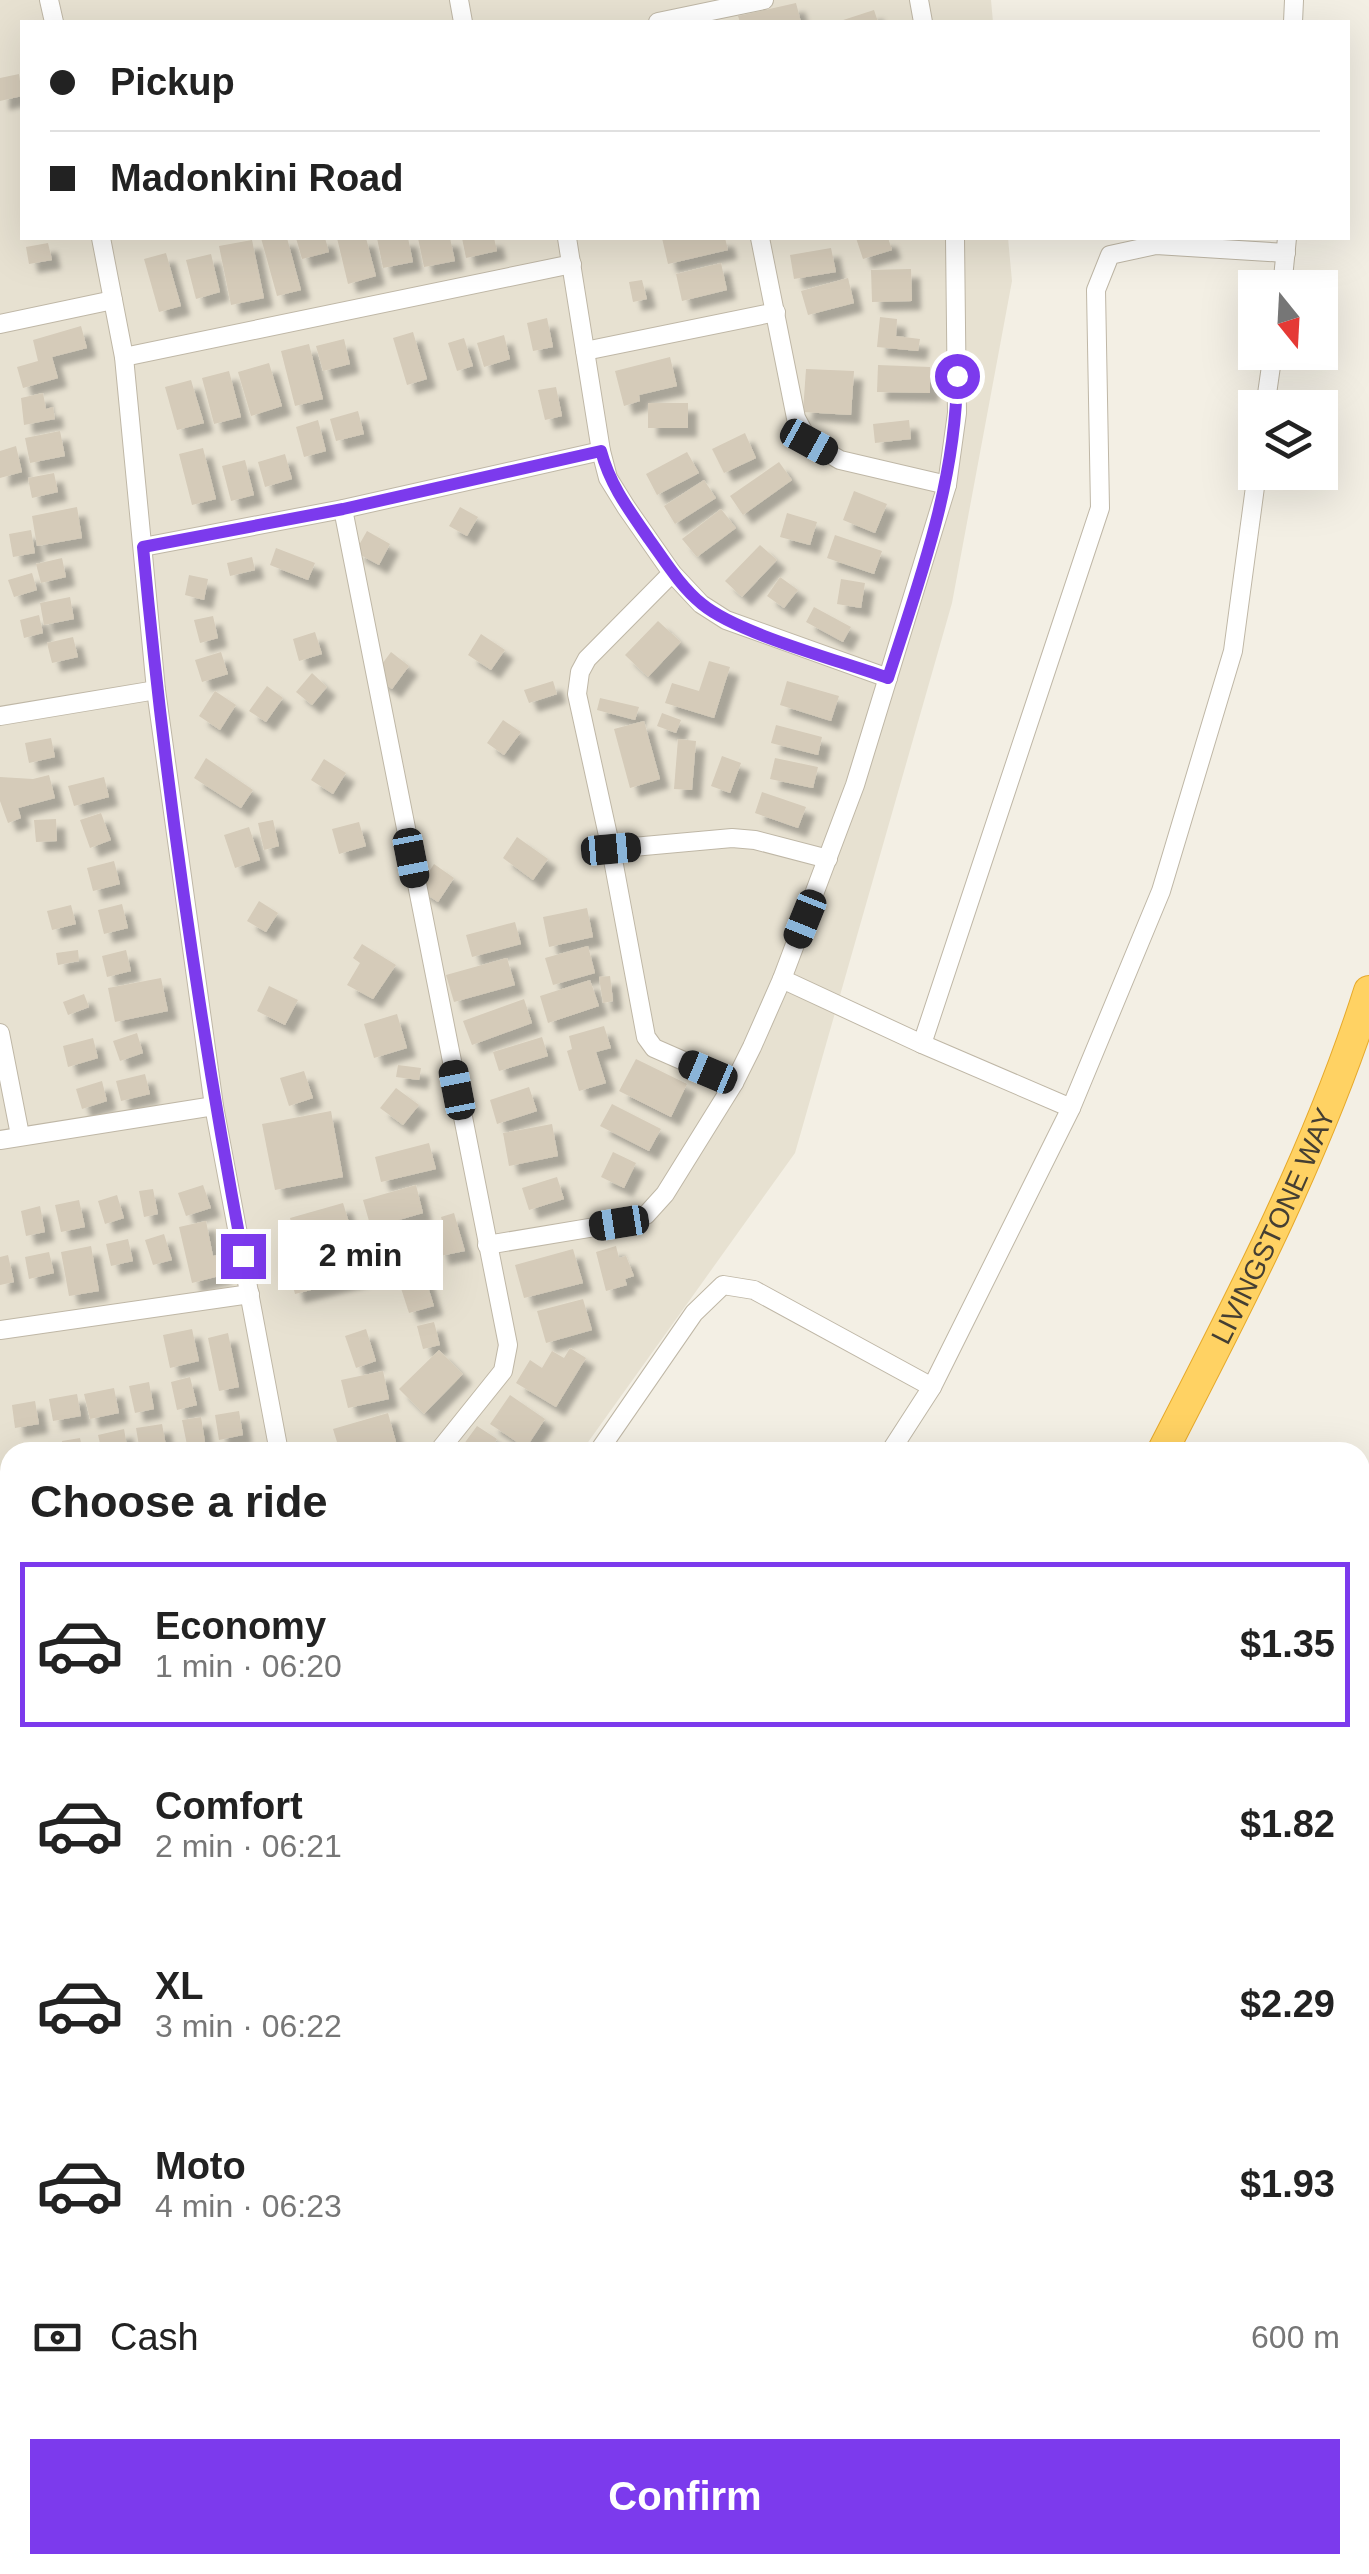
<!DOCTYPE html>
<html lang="en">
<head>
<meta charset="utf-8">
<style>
	:root { --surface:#fff; --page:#f2f2f2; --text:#222; --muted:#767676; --line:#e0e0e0; --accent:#7c3aed }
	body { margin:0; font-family:Arial,sans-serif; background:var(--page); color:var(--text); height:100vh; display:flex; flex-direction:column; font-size:38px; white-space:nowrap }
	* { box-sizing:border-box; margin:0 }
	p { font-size:32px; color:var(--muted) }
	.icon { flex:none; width:55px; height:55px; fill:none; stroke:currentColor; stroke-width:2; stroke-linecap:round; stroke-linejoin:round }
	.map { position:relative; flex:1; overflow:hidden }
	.sheet { position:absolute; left:0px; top:1442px; width:1370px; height:1132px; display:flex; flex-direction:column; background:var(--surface); border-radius:30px 30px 0 0; box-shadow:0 10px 40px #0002 }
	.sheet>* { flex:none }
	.hud { position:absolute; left:20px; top:20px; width:1330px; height:220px; border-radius:0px; box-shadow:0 10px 40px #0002; display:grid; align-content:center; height:220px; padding:0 30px; background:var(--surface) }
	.needle { width:65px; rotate:162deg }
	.controls { position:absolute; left:1238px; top:270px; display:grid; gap:20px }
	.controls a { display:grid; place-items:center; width:100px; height:100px; border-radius:0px; background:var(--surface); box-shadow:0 10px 40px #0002; font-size:50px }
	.end { position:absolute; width:45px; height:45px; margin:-22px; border:12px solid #7c3aed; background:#fff; box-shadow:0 0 0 5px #fff }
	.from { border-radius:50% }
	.bubble { position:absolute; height:70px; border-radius:0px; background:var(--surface); box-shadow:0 10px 40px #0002; font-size:32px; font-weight:700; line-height:70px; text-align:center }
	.car { position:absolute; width:30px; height:60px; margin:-30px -15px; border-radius:12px; box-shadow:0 0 8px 2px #0007; background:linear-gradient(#222 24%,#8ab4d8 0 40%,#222 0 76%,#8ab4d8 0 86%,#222 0) }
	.hud b { display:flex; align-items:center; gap:35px; height:95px; font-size:38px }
	.hud b+b { border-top:2px solid var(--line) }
	.hud i { width:25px; height:25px; background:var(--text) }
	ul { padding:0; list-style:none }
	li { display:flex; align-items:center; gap:30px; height:165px; margin:0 20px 15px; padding:0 10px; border:5px solid transparent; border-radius:0px }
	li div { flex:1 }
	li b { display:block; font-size:38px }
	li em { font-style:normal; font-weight:700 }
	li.on { border-color:var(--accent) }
	li>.icon { width:90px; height:90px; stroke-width:1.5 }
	h2 { padding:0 30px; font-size:45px; line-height:120px }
	.pay { display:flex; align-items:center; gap:25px; height:110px; padding:0 30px; font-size:38px }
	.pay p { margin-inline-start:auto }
	.cta { display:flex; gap:20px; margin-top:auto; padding:20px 30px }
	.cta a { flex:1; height:115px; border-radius:0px; background:var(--accent); color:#fff; font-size:40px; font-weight:700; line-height:115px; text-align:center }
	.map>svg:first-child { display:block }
	.residential { fill:#e7e1d1 }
	.green { fill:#caeaaa }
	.building { fill:#d5cbb9; filter:url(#shadow) }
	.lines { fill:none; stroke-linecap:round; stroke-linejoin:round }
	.lane-casing { stroke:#bfb7a6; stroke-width:11 }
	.street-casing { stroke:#bfb7a6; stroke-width:20 }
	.highway-casing { stroke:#e6a92b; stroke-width:32 }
	.lane { stroke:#fff; stroke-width:9 }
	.street { stroke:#fff; stroke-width:18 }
	.highway { stroke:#ffd263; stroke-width:30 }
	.route { stroke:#7c3aed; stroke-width:12 }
	.labels { text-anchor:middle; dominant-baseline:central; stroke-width:9; stroke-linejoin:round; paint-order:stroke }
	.street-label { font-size:28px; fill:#453f33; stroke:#fff }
</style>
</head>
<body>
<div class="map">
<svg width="1369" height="2574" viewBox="0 0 1369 2574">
	<defs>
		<filter id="shadow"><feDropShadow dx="9" dy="9" stdDeviation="2.5" flood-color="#0004"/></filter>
	</defs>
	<rect width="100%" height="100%" fill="#f3efe4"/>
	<g class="residential">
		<polygon points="0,0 991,0 993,22 22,22 22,238 1008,238 1012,281 952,603 795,1153 581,1452 10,1452 10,1981 0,1990"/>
		<polygon points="1369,1607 1369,2574 156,2574 157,2565 1360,2565 1360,1618"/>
	</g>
	<polygon class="green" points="244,2565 931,2565 939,2574 234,2574"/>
	<g class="building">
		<polygon points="796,3 801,22 740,22 738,16"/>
		<polygon points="874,10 878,22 837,22"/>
		<polygon points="19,74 22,96 0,101 0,78"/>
		<polygon points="261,238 287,238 301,290 277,296"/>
		<polygon points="296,238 325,238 329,252 302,259"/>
		<polygon points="337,238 366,238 376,276 348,284"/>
		<polygon points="377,238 408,238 413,262 383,268"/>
		<polygon points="418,238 450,238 455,261 424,267"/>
		<polygon points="462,238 494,238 497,251 466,258"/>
		<polygon points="662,238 725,238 728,250 668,264"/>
		<polygon points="856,238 888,238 892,250 863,259"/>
		<polygon points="252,240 264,298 231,305 219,246"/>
		<polygon points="48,243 52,260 29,264 26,247"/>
		<polygon points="831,248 836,272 794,279 790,255"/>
		<polygon points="166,253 181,306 159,312 144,259"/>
		<polygon points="211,254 220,292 196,299 186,260"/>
		<polygon points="721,263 727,290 682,301 676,274"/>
		<polygon points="911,269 912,301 872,302 871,270"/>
		<polygon points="848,278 854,303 808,315 801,291"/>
		<polygon points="642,280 647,299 633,302 629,282"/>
		<polygon points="880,317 897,319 896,336 920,339 918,351 877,347"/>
		<polygon points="547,318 553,347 533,351 527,323"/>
		<polygon points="81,326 87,348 52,357 58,378 23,388 17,367 38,361 33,340"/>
		<polygon points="413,332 427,379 407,385 393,338"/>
		<polygon points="504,335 510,359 484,367 477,343"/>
		<polygon points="464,338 473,366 457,371 448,343"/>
		<polygon points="344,339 350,364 323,371 316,346"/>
		<polygon points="309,344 323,399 295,406 281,351"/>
		<polygon points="670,357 677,386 639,395 640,401 624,406 615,371"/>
		<polygon points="269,363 282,406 251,416 238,372"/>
		<polygon points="878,365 930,367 930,393 877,392"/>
		<polygon points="806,369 854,371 851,415 803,412"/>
		<polygon points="229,371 241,417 214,424 202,378"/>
		<polygon points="191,380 204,423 177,430 165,387"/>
		<polygon points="556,387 562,416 545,420 538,390"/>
		<polygon points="43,393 46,409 53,407 55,419 24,425 21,398"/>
		<rect x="648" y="403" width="40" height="25"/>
		<polygon points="358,411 364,434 336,441 330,419"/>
		<polygon points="318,420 326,451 304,457 296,427"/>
		<polygon points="909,420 911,439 875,443 873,424"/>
		<polygon points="60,431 65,456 30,463 25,438"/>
		<polygon points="745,433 756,458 724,473 712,449"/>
		<polygon points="16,446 22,472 0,478 0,451"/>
		<polygon points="203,448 216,499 192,505 179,454"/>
		<polygon points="687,452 699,473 657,495 646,474"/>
		<polygon points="285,454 292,479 265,487 258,462"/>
		<polygon points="245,460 254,495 231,501 222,466"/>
		<polygon points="779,462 792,480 743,515 730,496"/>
		<polygon points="54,473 58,492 32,498 28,478"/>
		<polygon points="704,480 716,498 675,524 664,506"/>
		<polygon points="854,491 887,504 875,533 843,520"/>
		<polygon points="77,507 82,538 37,546 32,516"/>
		<polygon points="460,507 478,517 467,536 449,526"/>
		<polygon points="721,509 736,528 697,557 682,539"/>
		<polygon points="787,513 817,522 810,545 780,537"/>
		<polygon points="31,530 35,553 13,557 9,534"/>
		<polygon points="367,531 390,544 379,565 355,552"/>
		<polygon points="835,535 882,551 874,574 827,558"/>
		<polygon points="760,545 777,560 742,597 725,581"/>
		<polygon points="276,548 315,563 308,580 270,565"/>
		<polygon points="252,557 255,570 230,576 227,563"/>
		<polygon points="62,558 66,577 41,583 36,564"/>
		<polygon points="32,573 37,590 14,597 8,580"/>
		<polygon points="189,575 208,579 204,600 185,595"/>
		<polygon points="780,577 798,590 784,608 767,596"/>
		<polygon points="841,579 865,583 861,608 837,604"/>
		<polygon points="70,597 74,619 44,625 40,603"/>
		<polygon points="814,607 851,627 843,642 806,622"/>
		<polygon points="39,615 43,633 24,638 20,620"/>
		<polygon points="213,616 218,638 200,643 194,620"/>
		<polygon points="658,621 681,642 648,677 625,655"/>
		<polygon points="315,632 322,654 299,661 293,639"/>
		<polygon points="481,634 505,650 491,670 468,655"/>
		<polygon points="73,637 78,657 52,663 47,643"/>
		<polygon points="221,652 228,674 202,682 195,660"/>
		<polygon points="391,652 409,666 392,689 373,676"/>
		<polygon points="709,661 730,667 714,718 665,703 672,683 699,691"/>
		<polygon points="312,673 327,687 312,705 296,692"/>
		<polygon points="553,681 557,694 529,703 524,690"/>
		<polygon points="787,681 839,696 831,721 780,705"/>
		<polygon points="267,686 283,698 266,722 249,711"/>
		<polygon points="215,691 236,705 220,730 199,716"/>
		<polygon points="600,698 639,707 635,720 597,710"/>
		<polygon points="662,713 681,720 676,733 657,726"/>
		<polygon points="503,720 521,732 504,755 487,743"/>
		<polygon points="644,721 660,779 630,788 614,729"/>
		<polygon points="776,725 822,737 818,755 771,743"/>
		<polygon points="51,738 55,757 29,763 25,743"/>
		<polygon points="678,739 696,741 692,790 674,789"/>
		<polygon points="722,756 741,763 730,793 711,786"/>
		<polygon points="206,758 253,790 241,808 194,778"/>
		<polygon points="775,758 818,767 813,788 770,779"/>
		<polygon points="324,759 346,773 333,794 311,780"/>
		<polygon points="49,775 55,798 18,808 21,818 8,823 0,801 0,777 33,779"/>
		<polygon points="104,777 109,797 74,806 68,786"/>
		<polygon points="762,792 806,807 798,828 755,813"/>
		<polygon points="101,813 111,840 90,848 80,820"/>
		<polygon points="56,819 57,841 36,842 34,820"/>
		<polygon points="273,820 279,846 264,850 258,823"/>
		<polygon points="359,822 366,846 339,854 332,829"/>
		<polygon points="249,827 260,860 235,868 224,835"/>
		<polygon points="517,837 548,859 533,880 503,858"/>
		<polygon points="114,861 120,884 93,891 87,868"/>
		<polygon points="434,864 454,878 438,902 418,889"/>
		<polygon points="259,901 278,913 266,932 247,921"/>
		<polygon points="122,904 128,928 104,934 98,910"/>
		<polygon points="71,905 76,924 52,930 47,911"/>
		<polygon points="587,908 593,937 549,947 543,917"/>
		<polygon points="515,922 521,944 472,957 466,935"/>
		<polygon points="362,944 396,965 373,999 347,985 360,963 353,958"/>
		<polygon points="588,946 595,973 553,985 545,958"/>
		<polygon points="78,950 79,961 58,965 56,953"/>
		<polygon points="126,950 131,971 107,977 102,956"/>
		<polygon points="507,958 515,985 454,1002 446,975"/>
		<polygon points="610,976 613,1001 603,1003 599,977"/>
		<polygon points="161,978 168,1011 115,1022 108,988"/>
		<polygon points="590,980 599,1006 548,1023 540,996"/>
		<polygon points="269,986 298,1000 285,1025 257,1011"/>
		<polygon points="84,994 89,1007 68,1015 63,1002"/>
		<polygon points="524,999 532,1023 472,1045 463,1021"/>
		<polygon points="397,1014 407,1048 374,1058 364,1024"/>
		<polygon points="604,1026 611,1048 596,1052 606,1083 579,1091 567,1051 572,1049 569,1036"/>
		<polygon points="137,1033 143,1053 120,1061 113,1041"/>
		<polygon points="542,1037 548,1056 499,1071 493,1052"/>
		<polygon points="93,1038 98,1058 68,1067 63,1046"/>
		<polygon points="636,1059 687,1084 671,1117 619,1091"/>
		<polygon points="398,1065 421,1068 419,1080 396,1077"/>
		<polygon points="304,1071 313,1098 289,1106 280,1078"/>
		<polygon points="145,1074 150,1094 121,1101 116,1081"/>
		<polygon points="102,1081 107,1101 82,1109 76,1089"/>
		<polygon points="529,1087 537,1111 497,1124 490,1100"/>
		<polygon points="396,1088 419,1105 403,1125 380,1108"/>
		<polygon points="612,1104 661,1129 649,1151 600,1126"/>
		<polygon points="331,1111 343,1177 275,1190 262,1124"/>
		<polygon points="552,1124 558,1156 509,1166 503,1133"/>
		<polygon points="429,1143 436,1169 381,1182 375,1157"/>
		<polygon points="613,1152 636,1163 624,1188 601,1177"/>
		<polygon points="557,1177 564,1199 529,1210 522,1188"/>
		<polygon points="203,1185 211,1208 186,1216 178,1193"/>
		<polygon points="416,1185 423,1213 371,1228 363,1200"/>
		<polygon points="153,1189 158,1214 144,1217 139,1191"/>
		<polygon points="117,1195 124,1218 105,1224 98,1201"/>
		<polygon points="79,1200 85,1227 61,1232 55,1205"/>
		<polygon points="343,1203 351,1229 297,1244 290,1218"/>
		<polygon points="40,1206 45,1232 26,1236 21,1211"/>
		<polygon points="454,1213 465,1251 440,1256 432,1227 443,1224 441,1217"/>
		<polygon points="206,1221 213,1256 217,1255 223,1275 192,1283 179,1227"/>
		<polygon points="380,1230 383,1242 419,1232 426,1257 364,1274 356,1236"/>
		<polygon points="164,1234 172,1260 153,1265 145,1240"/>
		<polygon points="128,1239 133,1261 111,1266 106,1244"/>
		<polygon points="350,1241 359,1278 295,1294 286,1257"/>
		<polygon points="91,1246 99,1291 69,1296 61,1252"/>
		<polygon points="616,1246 619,1258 626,1256 634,1276 625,1279 627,1285 606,1291 596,1252"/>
		<polygon points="573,1249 583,1283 524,1298 515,1265"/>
		<polygon points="49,1252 54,1273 29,1279 25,1257"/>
		<polygon points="8,1255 14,1282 0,1285 0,1257"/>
		<polygon points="424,1274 434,1306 409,1313 399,1282"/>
		<polygon points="583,1299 592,1330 546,1343 537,1311"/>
		<polygon points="434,1322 440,1345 423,1349 417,1326"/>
		<polygon points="192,1329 199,1361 170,1368 163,1335"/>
		<polygon points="366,1329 376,1361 356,1368 345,1336"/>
		<polygon points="228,1333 239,1387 219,1391 208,1338"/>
		<polygon points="570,1348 586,1358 556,1407 516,1383 530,1360 542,1368 552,1351 564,1358"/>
		<polygon points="439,1350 463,1374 424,1414 399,1389"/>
		<polygon points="383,1371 389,1399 348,1408 341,1380"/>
		<polygon points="190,1377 197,1405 177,1410 171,1382"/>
		<polygon points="149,1382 154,1409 135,1413 129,1386"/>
		<polygon points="114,1388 119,1413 90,1419 84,1394"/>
		<polygon points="77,1394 81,1416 53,1421 49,1399"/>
		<polygon points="510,1395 545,1419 526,1448 490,1424"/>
		<polygon points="35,1401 39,1424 15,1428 12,1405"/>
		<polygon points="239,1411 243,1435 219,1440 215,1415"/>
		<polygon points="388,1413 396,1442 361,1452 340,1452 333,1429"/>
		<polygon points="201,1417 205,1442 187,1445 182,1420"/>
		<polygon points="162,1424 167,1451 140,1452 136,1428"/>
		<polygon points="477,1426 497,1439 493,1445 504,1452 458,1452"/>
		<polygon points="124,1429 128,1452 102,1452 98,1435"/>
		<polygon points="80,1438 83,1452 64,1452 62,1441"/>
		<polygon points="0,1817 10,1828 10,1851 3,1858 0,1854"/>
		<polygon points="1360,2103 1369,2113 1369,2157 1360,2165"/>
		<polygon points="372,2565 414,2565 406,2574 362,2574"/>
		<polygon points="417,2565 508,2565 498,2574 407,2574"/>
		<polygon points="594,2565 643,2565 645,2574 596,2574"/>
	</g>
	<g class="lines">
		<defs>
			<g id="lane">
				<polyline points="0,2320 10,2335"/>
				<polyline points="0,2561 10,2552"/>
				<polyline points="661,2565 665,2574"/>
				<polyline points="799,2565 803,2574"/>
				<polyline points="331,2574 340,2565"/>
			</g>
			<g id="street">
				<polyline points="49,0 54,22"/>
				<polyline points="459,0 463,22"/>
				<polyline points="919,0 923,22"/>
				<polyline points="658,22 764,0"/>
				<polyline points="1293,22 1294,0"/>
				<polyline points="101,238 124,357 156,690 214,1106 279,1452"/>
				<polyline points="567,238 601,451 608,478 626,507 672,573 701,604 726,620 888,678"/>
				<polyline points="760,238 796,418 809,442 840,460 947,485"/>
				<polyline points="1282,288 1287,238"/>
				<polyline points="0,324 113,300"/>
				<polyline points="585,351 776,312"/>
				<polyline points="124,357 572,264"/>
				<polyline points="1265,408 1273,352"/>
				<polyline points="343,509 508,1345 503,1371 438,1452"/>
				<polyline points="143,547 343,509 601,451"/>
				<polyline points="672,573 587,659 580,672 577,694 611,849 646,1037 654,1048 734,1083"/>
				<polyline points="0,716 156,690"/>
				<polyline points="611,849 732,838 755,840 828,859"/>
				<polyline points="782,979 922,1044 1071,1108"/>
				<polyline points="0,1033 20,1135"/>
				<polyline points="922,1044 1100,508 1096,290 1110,255 1156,245 1286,253"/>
				<polyline points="0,1140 214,1106"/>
				<polyline points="487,1245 619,1223 646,1215 665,1194 734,1083 752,1047 782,979 855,785 947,485 957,413 955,238"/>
				<polyline points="0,1330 250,1294"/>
				<polyline points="598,1452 694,1313 723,1285 754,1290 932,1387"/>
				<polyline points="890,1452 932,1387 1071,1108 1161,891 1233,651 1257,472"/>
				<polyline points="0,1537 10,1535"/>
				<polyline points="1360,1618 1369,1607"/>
				<polyline points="0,1750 10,1747"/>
				<polyline points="0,1995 10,1986"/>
				<polyline points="1360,2014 1369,2004"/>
				<polyline points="1360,2554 1369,2558"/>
			</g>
			<g id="highway">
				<path id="s1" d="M1162 1452C1239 1303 1318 1152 1369 991"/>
				<polyline points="146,2574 156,2565"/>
			</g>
		</defs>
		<use href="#lane" class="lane-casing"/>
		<use href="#street" class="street-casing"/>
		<use href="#highway" class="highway-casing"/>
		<use href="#lane" class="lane"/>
		<use href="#street" class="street"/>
		<use href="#highway" class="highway"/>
	</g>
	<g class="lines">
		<path class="route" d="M243 1256C199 1021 165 784 143 547L343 509 601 451C610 485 629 510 649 539 665 561 680 586 702 604 738 634 841 661 888 678 920 579 956 481 957 376"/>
	</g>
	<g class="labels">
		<g class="street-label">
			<text stroke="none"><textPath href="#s1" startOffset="252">LIVINGSTONE WAY</textPath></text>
		</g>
	</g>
</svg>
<div class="controls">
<a><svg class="needle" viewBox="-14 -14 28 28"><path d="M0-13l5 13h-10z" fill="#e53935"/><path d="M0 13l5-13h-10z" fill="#767676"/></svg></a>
<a><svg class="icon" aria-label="layers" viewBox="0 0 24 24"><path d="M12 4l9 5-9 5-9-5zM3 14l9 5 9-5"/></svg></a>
</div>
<i class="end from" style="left:957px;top:376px"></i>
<i class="end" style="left:243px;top:1256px"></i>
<div class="bubble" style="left:278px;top:1220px;width:165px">2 min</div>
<i class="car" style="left:809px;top:442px;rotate:119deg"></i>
<i class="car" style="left:611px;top:849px;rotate:85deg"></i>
<i class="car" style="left:411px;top:858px;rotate:169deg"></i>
<i class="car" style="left:805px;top:919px;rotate:202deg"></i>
<i class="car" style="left:708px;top:1072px;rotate:293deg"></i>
<i class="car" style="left:457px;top:1090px;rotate:349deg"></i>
<i class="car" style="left:619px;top:1223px;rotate:261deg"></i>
<div class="hud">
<b><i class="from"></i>Pickup</b>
<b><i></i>Madonkini Road</b>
</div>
<section class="sheet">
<h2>Choose a ride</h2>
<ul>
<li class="on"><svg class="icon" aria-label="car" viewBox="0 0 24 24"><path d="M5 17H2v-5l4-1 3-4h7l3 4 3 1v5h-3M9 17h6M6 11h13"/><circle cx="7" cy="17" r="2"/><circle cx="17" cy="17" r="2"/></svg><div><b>Economy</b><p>1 min · 06:20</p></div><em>$1.35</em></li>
<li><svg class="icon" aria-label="car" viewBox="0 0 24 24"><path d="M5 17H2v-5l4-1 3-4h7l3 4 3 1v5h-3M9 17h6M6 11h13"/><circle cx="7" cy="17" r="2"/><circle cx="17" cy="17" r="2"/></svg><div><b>Comfort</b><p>2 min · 06:21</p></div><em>$1.82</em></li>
<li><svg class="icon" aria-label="car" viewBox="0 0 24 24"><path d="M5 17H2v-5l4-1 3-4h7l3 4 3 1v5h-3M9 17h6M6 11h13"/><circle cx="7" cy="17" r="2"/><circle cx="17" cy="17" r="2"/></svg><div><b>XL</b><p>3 min · 06:22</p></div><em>$2.29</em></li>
<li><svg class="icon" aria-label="car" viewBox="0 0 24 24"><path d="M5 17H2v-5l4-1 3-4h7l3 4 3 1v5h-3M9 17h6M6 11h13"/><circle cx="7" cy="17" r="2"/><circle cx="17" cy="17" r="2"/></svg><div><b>Moto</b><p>4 min · 06:23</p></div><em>$1.93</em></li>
</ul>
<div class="pay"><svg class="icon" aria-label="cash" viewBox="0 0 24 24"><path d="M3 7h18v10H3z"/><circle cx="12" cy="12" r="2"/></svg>Cash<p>600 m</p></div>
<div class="cta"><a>Confirm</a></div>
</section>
</div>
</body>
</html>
